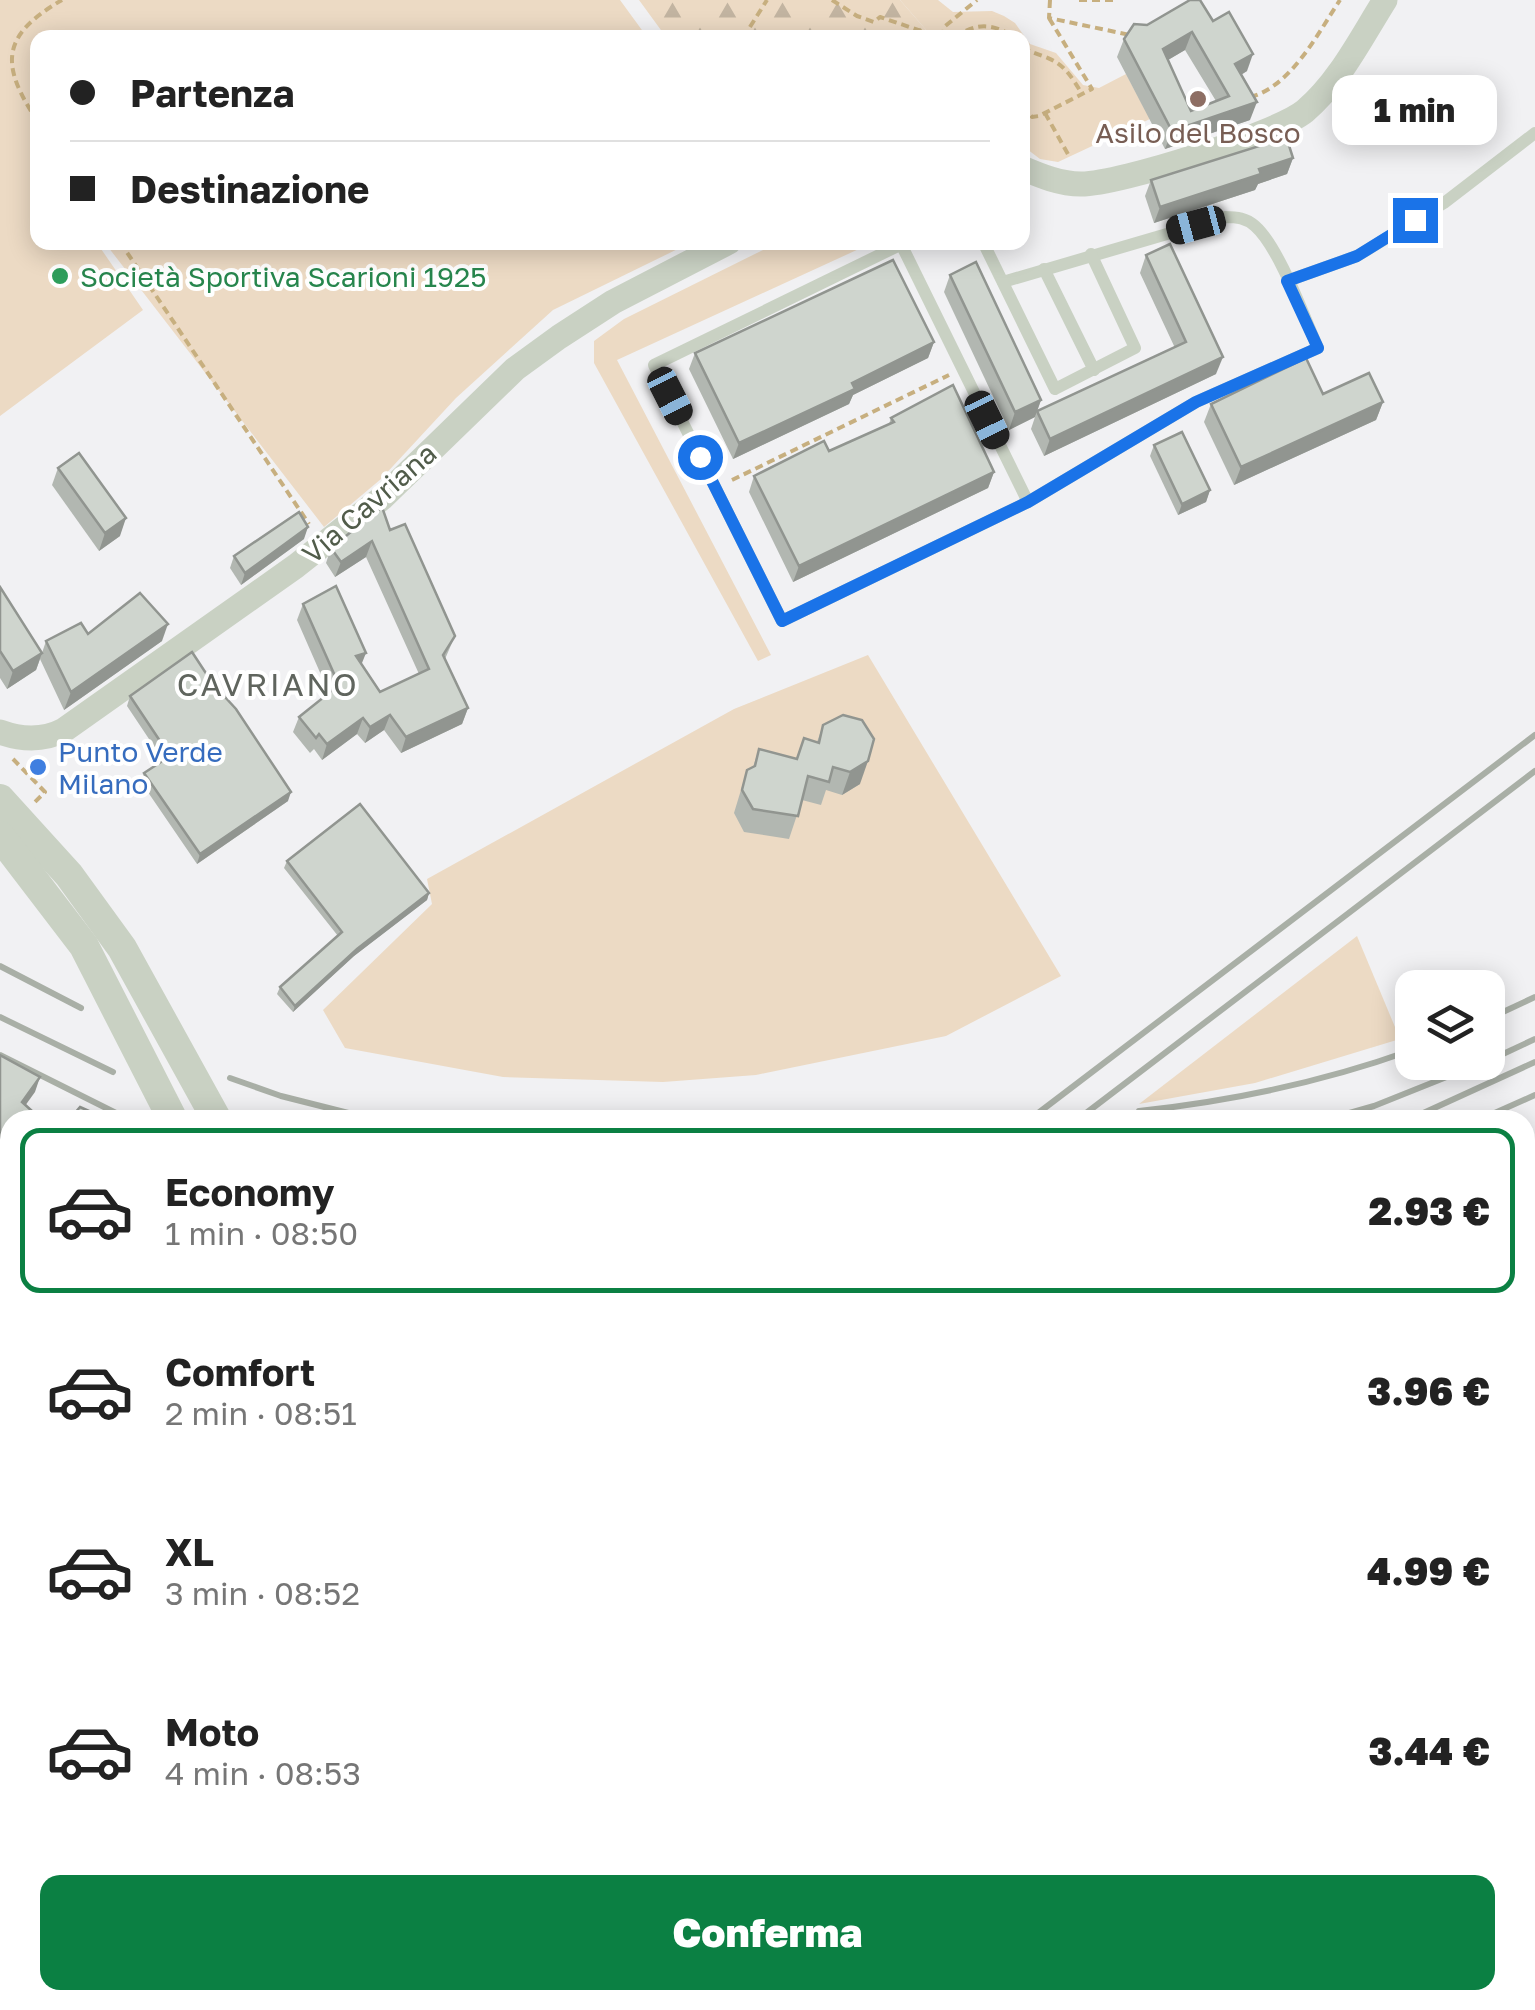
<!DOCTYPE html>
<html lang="it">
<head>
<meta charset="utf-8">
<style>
	:root { --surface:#fff; --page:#f6f6f6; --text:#222; --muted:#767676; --line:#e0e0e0; --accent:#0b8043 }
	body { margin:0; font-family:"Golos Text",sans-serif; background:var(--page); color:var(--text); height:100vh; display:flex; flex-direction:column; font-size:38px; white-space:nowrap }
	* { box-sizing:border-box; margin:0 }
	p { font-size:32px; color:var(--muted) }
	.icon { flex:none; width:55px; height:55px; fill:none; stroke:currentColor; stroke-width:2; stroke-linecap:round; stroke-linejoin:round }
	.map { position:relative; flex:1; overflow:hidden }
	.details { position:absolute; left:0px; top:1110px; width:1535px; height:900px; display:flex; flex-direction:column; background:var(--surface); border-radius:30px 30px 0 0; box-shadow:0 5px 25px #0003 }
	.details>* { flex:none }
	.guide { position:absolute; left:30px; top:30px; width:1000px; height:220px; border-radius:20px; box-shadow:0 5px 25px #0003; display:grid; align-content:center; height:220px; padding:0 40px; background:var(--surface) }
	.buttons { position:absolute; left:1395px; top:970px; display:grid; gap:20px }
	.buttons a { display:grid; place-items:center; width:110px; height:110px; border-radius:20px; background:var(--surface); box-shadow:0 5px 25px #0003; font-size:50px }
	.end { position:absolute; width:45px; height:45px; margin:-22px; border:12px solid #1a73e8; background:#fff; box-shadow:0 0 0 5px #fff }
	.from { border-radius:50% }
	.bubble { position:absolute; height:70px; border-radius:20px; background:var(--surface); box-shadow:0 5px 25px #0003; font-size:32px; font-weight:800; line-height:70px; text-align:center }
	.car { position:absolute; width:30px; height:60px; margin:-30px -15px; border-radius:12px; box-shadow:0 0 8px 2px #0007; background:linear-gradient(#222 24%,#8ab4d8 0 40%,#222 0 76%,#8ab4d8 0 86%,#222 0) }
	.guide b { display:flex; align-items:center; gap:35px; height:95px; font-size:38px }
	.guide b+b { border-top:2px solid var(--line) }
	.guide i { width:25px; height:25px; background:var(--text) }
	ul { padding:18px 0 0; list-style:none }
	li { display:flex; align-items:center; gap:30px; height:165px; margin:0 20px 15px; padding:0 20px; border:5px solid transparent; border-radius:20px }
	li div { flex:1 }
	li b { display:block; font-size:38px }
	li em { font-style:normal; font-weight:800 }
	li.current { border-color:var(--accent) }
	li>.icon { width:90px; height:90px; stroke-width:1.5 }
	.button { display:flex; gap:20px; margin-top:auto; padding:20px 40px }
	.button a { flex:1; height:115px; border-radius:20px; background:var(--accent); color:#fff; font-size:40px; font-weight:800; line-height:115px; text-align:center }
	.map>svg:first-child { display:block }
	.education { fill:#e2e2e4 }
	.green { fill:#ecdac4 }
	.forest { fill:url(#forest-firs) }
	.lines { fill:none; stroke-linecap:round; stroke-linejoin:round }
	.path { stroke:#c7af7f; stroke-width:4; stroke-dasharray:8 5; stroke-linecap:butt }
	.service { stroke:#c9d1c3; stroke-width:12 }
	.minor { stroke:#c9d1c3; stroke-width:25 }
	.tertiary { stroke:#c9d1c3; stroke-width:30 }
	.tram { stroke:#a9afa6; stroke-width:2.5 }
	.rail { stroke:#a9afa6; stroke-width:6 }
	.wall { fill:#b2b7b1; fill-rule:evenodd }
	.shaded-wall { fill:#919590 }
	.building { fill:#cfd5ce; stroke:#919590; stroke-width:2.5; fill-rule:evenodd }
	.route { stroke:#1a73e8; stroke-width:12 }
	.education-dot { fill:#8d6e63; stroke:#fff; stroke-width:4 }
	.leisure-dot { fill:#2e9e5b; stroke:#fff; stroke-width:4 }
	.shop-dot { fill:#3f7fe0; stroke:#fff; stroke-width:4 }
	.labels { text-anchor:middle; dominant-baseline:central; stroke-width:8; stroke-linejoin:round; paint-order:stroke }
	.education-label { font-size:28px; fill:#785e54; stroke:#fff }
	.leisure-label { font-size:28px; fill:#27864d; stroke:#fff; text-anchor:start }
	.street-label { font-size:28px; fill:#515c4a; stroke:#fff }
	.shop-label { font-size:28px; fill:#366cbe; stroke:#fff; text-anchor:start }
	.quarter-label { font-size:32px; letter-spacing:2.5px; fill:#60655e; stroke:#fff }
</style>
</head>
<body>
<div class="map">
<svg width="1535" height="2010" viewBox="0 0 1535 2010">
	<defs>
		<pattern id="forest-firs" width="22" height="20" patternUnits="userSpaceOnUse" patternTransform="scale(2.5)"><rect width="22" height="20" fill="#ecdac4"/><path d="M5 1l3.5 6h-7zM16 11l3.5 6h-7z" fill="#c2b4a1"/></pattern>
	</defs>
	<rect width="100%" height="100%" fill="#f1f1f3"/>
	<polygon class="education" points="1525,1203 1535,1216 1535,1597 1525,1605"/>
	<g class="green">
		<polygon points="0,0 620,0 647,37 38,38 38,242 97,243 143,310 0,416"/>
		<polygon points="900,0 938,0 953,12 992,11 1004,16 1015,23 1030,44 1056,53 1083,85 1099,88 1126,74 1150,119 1058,162 1040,159 1023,146 1022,38 942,37 927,31"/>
		<polygon points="779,242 872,243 617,360 771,655 758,661 594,363 594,341 624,319"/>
		<polygon points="105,243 690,243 553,310 456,398 381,479 324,527"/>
		<polygon points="868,655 1061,976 946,1036 756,1075 663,1082 503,1077 345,1048 323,1010 432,904 427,879 734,709"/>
		<polygon points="1357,936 1400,1039 1255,1083 1139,1104"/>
		<polygon points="1525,1170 1535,1170 1535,1216 1525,1203"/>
		<polygon points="10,1833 10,1886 0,1893 0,1840"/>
		<polygon points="1525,1983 1535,1995 1527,2010 1411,2010 1411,2000 1525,2000"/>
	</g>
	<g class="forest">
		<polygon points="639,0 900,0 927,31 942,37 666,37"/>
		<polygon points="10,1331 10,1394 0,1405 0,1335"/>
	</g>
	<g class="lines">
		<g class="path">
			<polyline points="832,0 857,16 874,22 880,17 942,38"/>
			<polyline points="1050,0 1049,18 1130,35"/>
			<polyline points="1079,0 1117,0"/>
			<polyline points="743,38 767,0"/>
			<polyline points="943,38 944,27 977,0"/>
			<path d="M955 38C975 22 994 23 1015 38"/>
			<path d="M1022 48C1056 62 1061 58 1082 94"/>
			<polyline points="1022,63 1024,51"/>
			<path d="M1250 97C1291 87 1318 33 1340 0"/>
			<polyline points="1022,106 1032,117 1039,116 1092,89 1049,18"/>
			<polyline points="1187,107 1211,104"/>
			<polyline points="1045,113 1069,156"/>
			<path d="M38 122C0 65 0 36 62 0"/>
			<polyline points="120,242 309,524"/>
			<polyline points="732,480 949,375"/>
			<polyline points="13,759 45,792 35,802"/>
			<polyline points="48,1117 51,1120"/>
			<polyline points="1525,1134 1535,1130"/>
			<polyline points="1525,1154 1535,1145"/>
			<polyline points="1525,1166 1535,1183"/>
			<polyline points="1525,1179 1535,1191"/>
			<polyline points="1262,2000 1285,2010"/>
		</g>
		<g class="service">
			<path d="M906 242 654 365 782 621 1028 502 1196 402 1318 348C1304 317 1279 247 1255 226 1246 218 1237 217 1225 217L1003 282"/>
			<polyline points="983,242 1055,389 1135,348 1091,254"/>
			<polyline points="901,244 1028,502"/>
			<polyline points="1044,269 1094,370"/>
			<polyline points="1287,281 1357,256 1444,203 1535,133"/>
			<polyline points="1525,1530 1535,1530"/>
		</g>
		<g class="minor">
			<path d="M1022 168C1041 176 1060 184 1081 184 1120 184 1277 134 1305 111 1340 81 1361 38 1385 0"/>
			<path d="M0 732C22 740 43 741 64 730L296 566 382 498 515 369 559 337 613 302 729 242"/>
			<polyline points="0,1306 10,1303"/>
			<polyline points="1525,1647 1535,1639"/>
			<polyline points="1525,1730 1535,1741"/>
			<polyline points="303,2000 311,2010"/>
			<polyline points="1033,2000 1034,2010"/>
			<polyline points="48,2010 61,2000"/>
			<polyline points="436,2010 448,2000"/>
			<polyline points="1084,2010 1096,2000"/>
			<polyline points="1399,2010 1399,2000"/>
		</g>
		<g class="tertiary">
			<polyline points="0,799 69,875 122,948 217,1120"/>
			<polyline points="0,836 84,946 173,1120"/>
			<polyline points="1214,2000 1236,2010"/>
		</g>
		<g class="tram">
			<polyline points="310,2000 318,2010"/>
			<polyline points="40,2010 62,2000"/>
		</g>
		<g class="rail">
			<polyline points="0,966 81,1008"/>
			<polyline points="0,1017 113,1072"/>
			<polyline points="1488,1019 1535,997"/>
			<polyline points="0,1055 126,1118"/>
			<polyline points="1488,1061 1535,1039"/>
			<polyline points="230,1078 281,1096 376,1120"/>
			<path d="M1139 1111C1233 1101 1323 1082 1412 1050"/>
			<polyline points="934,1120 981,1119"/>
			<polyline points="1029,1120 1535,735"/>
			<polyline points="1077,1120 1535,771"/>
			<polyline points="1325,1120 1374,1106 1484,1062"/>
			<polyline points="1408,1120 1535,1062"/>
			<polyline points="1479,1120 1535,1095"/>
			<polyline points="0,1447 10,1435"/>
			<polyline points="0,1919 10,1911"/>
			<polyline points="0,1954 10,1946"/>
		</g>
	</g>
	<g class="wall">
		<path d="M1213 21 1247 71 1241 75 1250 120 1165 149 1117 57 1124 39 1147 25ZM1185 50 1216 101 1191 111 1168 60Z"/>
		<polygon points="1268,139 1293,158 1287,174 1258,184 1255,190 1154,223 1145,196 1151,180 1266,144"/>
		<polygon points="1146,255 1216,374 1044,456 1031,429 1037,411 1175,348 1140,273"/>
		<polygon points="950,275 1041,400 1035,417 1009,430 944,292"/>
		<polygon points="934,342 928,358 853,395 849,404 733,459 689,369 695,353"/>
		<polygon points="1323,394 1383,402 1376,420 1234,485 1204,422 1211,404"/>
		<polygon points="891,418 994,472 988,488 793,582 749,492 754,476 829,451 889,424"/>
		<polygon points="1154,445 1210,490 1206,502 1178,515 1150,456"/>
		<polygon points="58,468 120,536 99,551 52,485"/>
		<polygon points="390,530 455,636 445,659 468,708 462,724 401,753 384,730 365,743 357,734 322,760 314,749 310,753 293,732 299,717 329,693 297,620 303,604 362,665 380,692 419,674 366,557 335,577 326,563 331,548"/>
		<polygon points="304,539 241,585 230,568 234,556"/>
		<polygon points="0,587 42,653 46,641 88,634 162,641 64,710 40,659 36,670 7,689 0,678"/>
		<polygon points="130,696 288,801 197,864 141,782 144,773 163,760 127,706"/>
		<polygon points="823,725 860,784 842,795 826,790 821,805 802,800 789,839 744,832 734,813 747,770 753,767 759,749 796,759 804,738 817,742"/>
		<polygon points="287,861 429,893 427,900 354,956 293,1012 277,994 280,987 338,936 284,868"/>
		<polygon points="1525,1407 1535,1419 1535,1520 1531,1520 1525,1512"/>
		<polygon points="1535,1663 1535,1703 1525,1691 1525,1683 1531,1666"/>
		<polygon points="1535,1803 1535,2010 1531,1990 1525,1983 1525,1811"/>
		<polygon points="150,2000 191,2000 179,2010 158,2010"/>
		<polygon points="209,2000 300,2000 308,2010 217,2010"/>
		<polygon points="352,2000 400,2000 388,2010 360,2010"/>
		<polygon points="796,2000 864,2000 860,2010 818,2010"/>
		<polygon points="1292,2000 1368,2000 1364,2010 1315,2010"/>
	</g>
	<g class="shaded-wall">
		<polygon points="1192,32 1185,50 1156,67 1163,49"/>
		<polygon points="1253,54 1247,71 1229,82 1235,64"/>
		<polygon points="1257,102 1250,120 1165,149 1172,131"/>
		<polygon points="1293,158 1287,174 1258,184 1255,190 1154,223 1160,207 1259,169"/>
		<polygon points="934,342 928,358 853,395 849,404 733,459 739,443 852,383"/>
		<polygon points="1223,357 1216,374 1044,456 1050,439"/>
		<polygon points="1041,400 1035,417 1009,430 1015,412"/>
		<polygon points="1383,402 1376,420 1234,485 1241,467"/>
		<polygon points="994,472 988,488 793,582 799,566"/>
		<polygon points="1210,490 1206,502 1178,515 1182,504"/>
		<polygon points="126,518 120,536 99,551 105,533"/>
		<polygon points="308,527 304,539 241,585 245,573"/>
		<polygon points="372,541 366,557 335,577 341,562"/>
		<polygon points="168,624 162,641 64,710 71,692"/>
		<polygon points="42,653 36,670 7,689 13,671"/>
		<polygon points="366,653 360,668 356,656"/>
		<polygon points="468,708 462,724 401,753 406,737"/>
		<polygon points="390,715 384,730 365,743 370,727"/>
		<polygon points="363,718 357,734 322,760 327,744"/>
		<polygon points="868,761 860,784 842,795 850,772"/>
		<polygon points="291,792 288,801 197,864 200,854"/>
		<polygon points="429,893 427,900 354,956 293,1012 295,1006 357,949"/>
		<polygon points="40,1077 35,1092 17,1117 22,1102"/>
		<polygon points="10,1135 8,1146 0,1156 0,1148"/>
		<polygon points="10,1237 10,1244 0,1258 0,1250"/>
		<polygon points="1535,1379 1535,1392 1525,1400 1525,1388"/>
		<polygon points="10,1624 10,1636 7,1645 0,1655 0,1637"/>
		<polygon points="10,1808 10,1833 0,1840 0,1815"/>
		<polygon points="174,2000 191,2000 179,2010 170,2010"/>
		<polygon points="381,2000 400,2000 388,2010 376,2010"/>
		<polygon points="604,2000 624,2000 612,2010 591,2010"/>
		<polygon points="1019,2000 1022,2000 1018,2010 1007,2010"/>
	</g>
	<g class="building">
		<path d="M1190 0H1200L1213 21 1229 12 1253 54 1235 64 1257 102 1172 131 1124 39 1134 24 1147 25ZM1192 32 1229 96 1191 111 1163 49Z"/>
		<polygon points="1285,133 1293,158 1259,169 1261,174 1160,207 1151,180 1269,143 1268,139"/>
		<polygon points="1170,244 1223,357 1050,439 1037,411 1186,342 1146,255"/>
		<polygon points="893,260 934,342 852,383 855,389 739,443 695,353"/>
		<polygon points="976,262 1041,400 1015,412 950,275"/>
		<polygon points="1306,358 1323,394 1369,373 1383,402 1241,467 1211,404"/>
		<polygon points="953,385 994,472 799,566 754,476 824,441 829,451 894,422 891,418"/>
		<polygon points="1182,432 1210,490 1182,504 1154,445"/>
		<polygon points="79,453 126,518 105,533 58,468"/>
		<polygon points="382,507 390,530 405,524 455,636 443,655 468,708 406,737 390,715 370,727 363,718 327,744 319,734 316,738 299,717 339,685 303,604 336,586 366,653 356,656 380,692 429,669 372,541 341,562 331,548"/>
		<polygon points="299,512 308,527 245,573 234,556"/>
		<polygon points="0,587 42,653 13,671 0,651"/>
		<polygon points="140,593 168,624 71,692 46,641 81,623 88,634"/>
		<polygon points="192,652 213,684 236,709 291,792 200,854 144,773 170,756 130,696"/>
		<polygon points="843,715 862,720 874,739 868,761 850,772 833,767 829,782 808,776 798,816 753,809 742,790 747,770 755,766 759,749 797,759 804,738 819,743 823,725"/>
		<polygon points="360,804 429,893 357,949 295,1006 280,987 342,932 287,861"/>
		<polygon points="0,1055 40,1077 22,1102 42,1120 10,1120 10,1135 0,1148"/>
		<polygon points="80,1107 109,1120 69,1120"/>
		<polygon points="0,1192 10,1200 10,1237 0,1250"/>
		<polygon points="1527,1246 1535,1256 1535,1379 1525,1388 1525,1325 1530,1321 1525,1315 1525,1247"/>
		<polygon points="1525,1407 1535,1419 1535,1499 1525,1487"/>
		<polygon points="0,1589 10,1601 10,1624 0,1637"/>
		<polygon points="10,1678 10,1808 0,1815 0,1691"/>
		<polygon points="1535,1803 1535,1962 1525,1950 1525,1811"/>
		<polygon points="1535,1987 1535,2010 1508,2010 1520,2000 1525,2000 1525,1995"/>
		<polygon points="256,2000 300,2000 308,2010 264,2010"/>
		<polygon points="481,2000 604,2000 591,2010 468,2010"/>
		<polygon points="957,2000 1019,2000 1007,2010 944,2010"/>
		<polygon points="1121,2000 1129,2000 1153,2010 1109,2010"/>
	</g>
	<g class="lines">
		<polyline class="route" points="700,457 782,621 1028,502 1196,402 1318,348 1287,281 1357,256 1415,220"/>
	</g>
	<circle class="education-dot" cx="1198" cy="99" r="10"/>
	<circle class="leisure-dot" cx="60" cy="276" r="10"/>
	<circle class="shop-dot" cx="38" cy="767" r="10"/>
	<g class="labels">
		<g class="education-label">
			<text x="1198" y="132">Asilo del Bosco</text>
		</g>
		<g class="leisure-label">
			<text x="80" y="276">Società Sportiva Scarioni 1925</text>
		</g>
		<g class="street-label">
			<text transform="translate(369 503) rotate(-41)">Via Cavriana</text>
		</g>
		<g class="shop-label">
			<text x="58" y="751">Punto Verde<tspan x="58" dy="32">Milano</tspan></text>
		</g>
		<g class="quarter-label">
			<text x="268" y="684">CAVRIANO</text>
		</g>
	</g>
</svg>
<div class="buttons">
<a><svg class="icon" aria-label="layers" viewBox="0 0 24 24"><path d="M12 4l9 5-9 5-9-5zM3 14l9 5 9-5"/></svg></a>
</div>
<i class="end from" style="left:700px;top:457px"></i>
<i class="end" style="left:1415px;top:220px"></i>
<div class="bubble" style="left:1332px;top:75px;width:165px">1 min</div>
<i class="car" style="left:1196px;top:225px;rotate:255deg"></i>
<i class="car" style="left:670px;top:396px;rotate:153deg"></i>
<i class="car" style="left:987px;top:420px;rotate:154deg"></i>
<div class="guide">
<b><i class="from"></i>Partenza</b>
<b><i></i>Destinazione</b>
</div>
<section class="details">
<ul>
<li class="current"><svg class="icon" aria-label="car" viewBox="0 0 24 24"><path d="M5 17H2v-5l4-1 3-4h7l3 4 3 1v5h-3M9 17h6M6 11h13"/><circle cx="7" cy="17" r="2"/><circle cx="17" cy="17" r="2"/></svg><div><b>Economy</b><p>1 min · 08:50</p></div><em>2.93 €</em></li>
<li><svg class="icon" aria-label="car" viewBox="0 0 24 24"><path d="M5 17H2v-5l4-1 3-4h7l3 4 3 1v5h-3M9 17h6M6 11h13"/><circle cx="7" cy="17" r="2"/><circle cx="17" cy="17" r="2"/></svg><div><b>Comfort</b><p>2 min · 08:51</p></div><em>3.96 €</em></li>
<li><svg class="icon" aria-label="car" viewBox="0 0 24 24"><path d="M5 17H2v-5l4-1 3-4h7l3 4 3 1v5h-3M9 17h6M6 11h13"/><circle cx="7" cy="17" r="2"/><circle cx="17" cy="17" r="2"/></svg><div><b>XL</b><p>3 min · 08:52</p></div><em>4.99 €</em></li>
<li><svg class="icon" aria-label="car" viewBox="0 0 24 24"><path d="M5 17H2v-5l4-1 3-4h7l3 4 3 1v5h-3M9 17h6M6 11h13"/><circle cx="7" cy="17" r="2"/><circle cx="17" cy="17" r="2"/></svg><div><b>Moto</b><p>4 min · 08:53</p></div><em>3.44 €</em></li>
</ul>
<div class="button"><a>Conferma</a></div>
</section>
</div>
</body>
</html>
